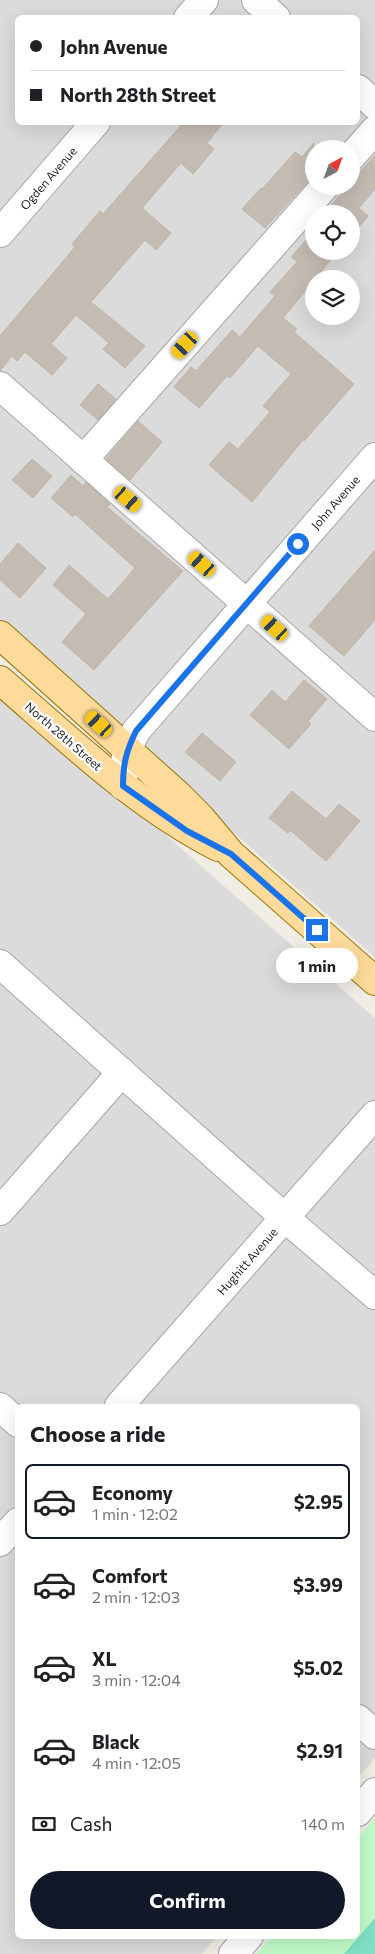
<!DOCTYPE html>
<html lang="en">
<head>
<meta charset="utf-8">
<style>
	:root { --surface:#fff; --page:#f6f6f6; --text:#202124; --muted:#757577; --line:#e0e0e0; --accent:#111827 }
	body { margin:0; font-family:Commissioner,sans-serif; background:var(--page); color:var(--text); height:100vh; display:flex; flex-direction:column; font-size:19px; white-space:nowrap }
	* { box-sizing:border-box; margin:0 }
	p { font-size:16px; color:var(--muted) }
	.icon { flex:none; width:28px; height:28px; fill:none; stroke:currentColor; stroke-width:2; stroke-linecap:round; stroke-linejoin:round }
	.map { position:relative; flex:1; overflow:hidden }
	.drawer { position:absolute; left:15px; top:1404px; width:345px; height:535px; display:flex; flex-direction:column; background:var(--surface); border-radius:8px; box-shadow:0 5px 20px #0002 }
	.drawer>* { flex:none }
	.guide { position:absolute; left:15px; top:15px; width:345px; height:110px; border-radius:8px; box-shadow:0 5px 20px #0002; display:grid; align-content:center; height:110px; padding:0 15px; background:var(--surface) }
	.needle { width:32px; rotate:41deg }
	.controls { position:absolute; left:305px; top:140px; display:grid; gap:10px }
	.controls a { display:grid; place-items:center; width:55px; height:55px; border-radius:50%; background:var(--surface); box-shadow:0 5px 20px #0002; font-size:25px }
	.end { position:absolute; width:22px; height:22px; margin:-11px; border:6px solid #1a73e8; background:#fff; box-shadow:0 0 0 2px #fff }
	.from { border-radius:50% }
	.bubble { position:absolute; height:35px; border-radius:18px; background:var(--surface); box-shadow:0 5px 20px #0002; font-size:16px; font-weight:700; line-height:35px; text-align:center }
	.car { position:absolute; width:15px; height:30px; margin:-15px -8px; border-radius:6px; box-shadow:0 0 4px 1px #0007; background:linear-gradient(#f5c518 24%,#345 0 40%,#f5c518 0 76%,#345 0 86%,#f5c518 0) }
	.guide b { display:flex; align-items:center; gap:18px; height:48px; font-size:19px }
	.guide b+b { border-top:1px solid var(--line) }
	.guide i { width:12px; height:12px; background:var(--text) }
	ul { padding:0; list-style:none }
	li { display:flex; align-items:center; gap:15px; height:75px; margin:0 10px 8px; padding:0 5px; border:2px solid transparent; border-radius:8px }
	li div { flex:1 }
	li b { display:block; font-size:19px }
	li em { font-style:normal; font-weight:700 }
	li.selected { border-color:var(--accent) }
	li>.icon { width:45px; height:45px; stroke-width:1.5 }
	h2 { padding:0 15px; font-size:22px; line-height:60px }
	.pay { display:flex; align-items:center; gap:12px; height:55px; padding:0 15px; font-size:19px }
	.pay p { margin-inline-start:auto }
	.cta { display:flex; gap:10px; margin-top:auto; padding:10px 15px }
	.cta a { flex:1; height:58px; border-radius:30px; background:var(--accent); color:#fff; font-size:20px; font-weight:700; line-height:58px; text-align:center }
	.map>svg:first-child { display:block }
	.residential { fill:#dcdbdb; fill-rule:evenodd }
	.park { fill:#c0fbc9 }
	.pitch { fill:#80e0c3 }
	.building { fill:#c4bcb3; stroke:#c1b4a6 }
	.lines { fill:none; stroke-linecap:round; stroke-linejoin:round }
	.minor-casing { stroke:#a5a5a5; stroke-width:30 }
	.major-casing { stroke:#997200; stroke-width:30 }
	.minor { stroke:#fff; stroke-width:28 }
	.major { stroke:#fedb9b; stroke-width:28 }
	.route { stroke:#1a73e8; stroke-width:6 }
	.labels { text-anchor:middle; dominant-baseline:central; stroke-width:4.5; stroke-linejoin:round; paint-order:stroke }
	.street-label { font-size:12px; fill:#1e1e1e; stroke:#fff }
</style>
</head>
<body>
<div class="map">
<svg width="375" height="1954" viewBox="0 0 375 1954">
	<rect width="100%" height="100%" fill="#efede4"/>
	<g class="residential">
		<path d="M0 0H375V957L0 627ZM18 18H358V122H18ZM314 149H351V186H314ZM314 214H351V251H314ZM314 279H351V316H314Z"/>
		<polygon points="0,690 375,1018 375,1758 358,1778 358,1406 18,1406 18,1936 217,1936 202,1954 0,1954"/>
	</g>
	<polygon class="park" points="375,1818 375,1954 256,1954 272,1936 358,1936 358,1838"/>
	<polygon class="pitch" points="375,1918 375,1954 344,1954"/>
	<g class="building">
		<polygon points="184,122 224,122 207,143 214,149 193,174 181,163 142,208 171,233 156,250 145,240 91,302 145,346 125,368 103,349 109,343 76,315 51,344 67,358 52,375 25,352 17,361 12,356 0,371 0,336 75,247 72,244 100,211 103,214"/>
		<polygon points="314,143 314,175 265,228 242,209 261,188 262,189 295,152 302,157"/>
		<polygon points="375,155 375,189 359,208 368,216 351,236 351,214 324,214 348,186 351,186 351,183"/>
		<polygon points="314,231 314,251 338,251 283,318 297,329 294,332 354,384 304,441 303,440 252,502 209,465 229,442 238,449 270,412 263,406 291,374 258,346 230,378 227,376 199,408 174,387 191,367 196,371 232,330 240,337 275,296 270,292 297,262 291,257"/>
		<polygon points="98,384 116,399 98,420 80,405"/>
		<polygon points="138,421 162,442 130,480 106,459"/>
		<polygon points="32,459 52,476 33,498 12,480"/>
		<polygon points="71,475 83,486 86,482 110,504 107,507 183,571 94,670 62,642 86,614 53,585 69,565 108,599 135,568 75,514 73,517 51,498"/>
		<polygon points="18,543 46,568 20,598 0,580 0,564"/>
		<polygon points="375,550 375,620 344,656 309,626"/>
		<polygon points="304,680 327,699 308,721 311,724 289,749 250,715 272,690 285,702"/>
		<polygon points="202,733 236,762 220,781 185,752"/>
		<polygon points="292,791 326,819 339,804 360,821 326,861 290,830 288,833 269,818"/>
	</g>
	<g class="lines">
		<defs>
			<g id="minor">
				<polyline points="256,0 276,18"/>
				<polyline points="188,18 204,0"/>
				<polyline points="358,89 375,105"/>
				<polyline points="351,157 375,130"/>
				<polyline points="0,233 96,122"/>
				<polyline points="0,386 375,717"/>
				<polyline points="83,460 325,186"/>
				<path d="M123 786C123 764 126 752 136 731L375 457"/>
				<polyline points="0,964 285,1218 375,1295"/>
				<polyline points="0,1211 122,1072"/>
				<polyline points="119,1406 375,1115"/>
				<polyline points="0,1407 18,1423"/>
				<polyline points="0,1542 18,1522"/>
				<polyline points="358,1719 375,1735"/>
				<polyline points="358,1812 375,1792"/>
				<polyline points="233,1954 249,1936"/>
			</g>
			<g id="major">
				<polyline points="0,635 179,796 200,817 231,854 375,981"/>
				<path d="M0 680C69 740 136 805 218 847"/>
			</g>
		</defs>
		<use href="#minor" class="minor-casing"/>
		<use href="#major" class="major-casing"/>
		<use href="#minor" class="minor"/>
		<use href="#major" class="major"/>
	</g>
	<g class="lines">
		<path class="route" d="M298 544 136 731C126 752 123 764 123 786L187 831 231 854 317 930"/>
	</g>
	<g class="labels">
		<g class="street-label">
			<text transform="translate(48 178) rotate(-49)">Ogden Avenue</text>
			<text transform="translate(335 502) rotate(-49)">John Avenue</text>
			<text transform="translate(64 736) rotate(41)">North 28th Street</text>
			<text transform="translate(247 1261) rotate(-49)">Hughitt Avenue</text>
		</g>
	</g>
</svg>
<div class="controls">
<a><svg class="needle" viewBox="-14 -14 28 28"><path d="M0-13l5 13h-10z" fill="#e53935"/><path d="M0 13l5-13h-10z" fill="#757577"/></svg></a>
<a><svg class="icon" aria-label="locate" viewBox="0 0 24 24"><circle cx="12" cy="12" r="6"/><path d="M12 2v4M12 18v4M2 12h4M18 12h4"/></svg></a>
<a><svg class="icon" aria-label="layers" viewBox="0 0 24 24"><path d="M12 4l9 5-9 5-9-5zM3 14l9 5 9-5"/></svg></a>
</div>
<i class="end from" style="left:298px;top:544px"></i>
<i class="end" style="left:317px;top:930px"></i>
<div class="bubble" style="left:276px;top:948px;width:82px">1 min</div>
<i class="car" style="left:185px;top:345px;rotate:222deg"></i>
<i class="car" style="left:128px;top:499px;rotate:131deg"></i>
<i class="car" style="left:202px;top:564px;rotate:311deg"></i>
<i class="car" style="left:275px;top:628px;rotate:312deg"></i>
<i class="car" style="left:99px;top:724px;rotate:312deg"></i>
<div class="guide">
<b><i class="from"></i>John Avenue</b>
<b><i></i>North 28th Street</b>
</div>
<section class="drawer">
<h2>Choose a ride</h2>
<ul>
<li class="selected"><svg class="icon" aria-label="car" viewBox="0 0 24 24"><path d="M5 17H2v-5l4-1 3-4h7l3 4 3 1v5h-3M9 17h6M6 11h13"/><circle cx="7" cy="17" r="2"/><circle cx="17" cy="17" r="2"/></svg><div><b>Economy</b><p>1 min · 12:02</p></div><em>$2.95</em></li>
<li><svg class="icon" aria-label="car" viewBox="0 0 24 24"><path d="M5 17H2v-5l4-1 3-4h7l3 4 3 1v5h-3M9 17h6M6 11h13"/><circle cx="7" cy="17" r="2"/><circle cx="17" cy="17" r="2"/></svg><div><b>Comfort</b><p>2 min · 12:03</p></div><em>$3.99</em></li>
<li><svg class="icon" aria-label="car" viewBox="0 0 24 24"><path d="M5 17H2v-5l4-1 3-4h7l3 4 3 1v5h-3M9 17h6M6 11h13"/><circle cx="7" cy="17" r="2"/><circle cx="17" cy="17" r="2"/></svg><div><b>XL</b><p>3 min · 12:04</p></div><em>$5.02</em></li>
<li><svg class="icon" aria-label="car" viewBox="0 0 24 24"><path d="M5 17H2v-5l4-1 3-4h7l3 4 3 1v5h-3M9 17h6M6 11h13"/><circle cx="7" cy="17" r="2"/><circle cx="17" cy="17" r="2"/></svg><div><b>Black</b><p>4 min · 12:05</p></div><em>$2.91</em></li>
</ul>
<div class="pay"><svg class="icon" aria-label="cash" viewBox="0 0 24 24"><path d="M3 7h18v10H3z"/><circle cx="12" cy="12" r="2"/></svg>Cash<p>140 m</p></div>
<div class="cta"><a>Confirm</a></div>
</section>
</div>
</body>
</html>
